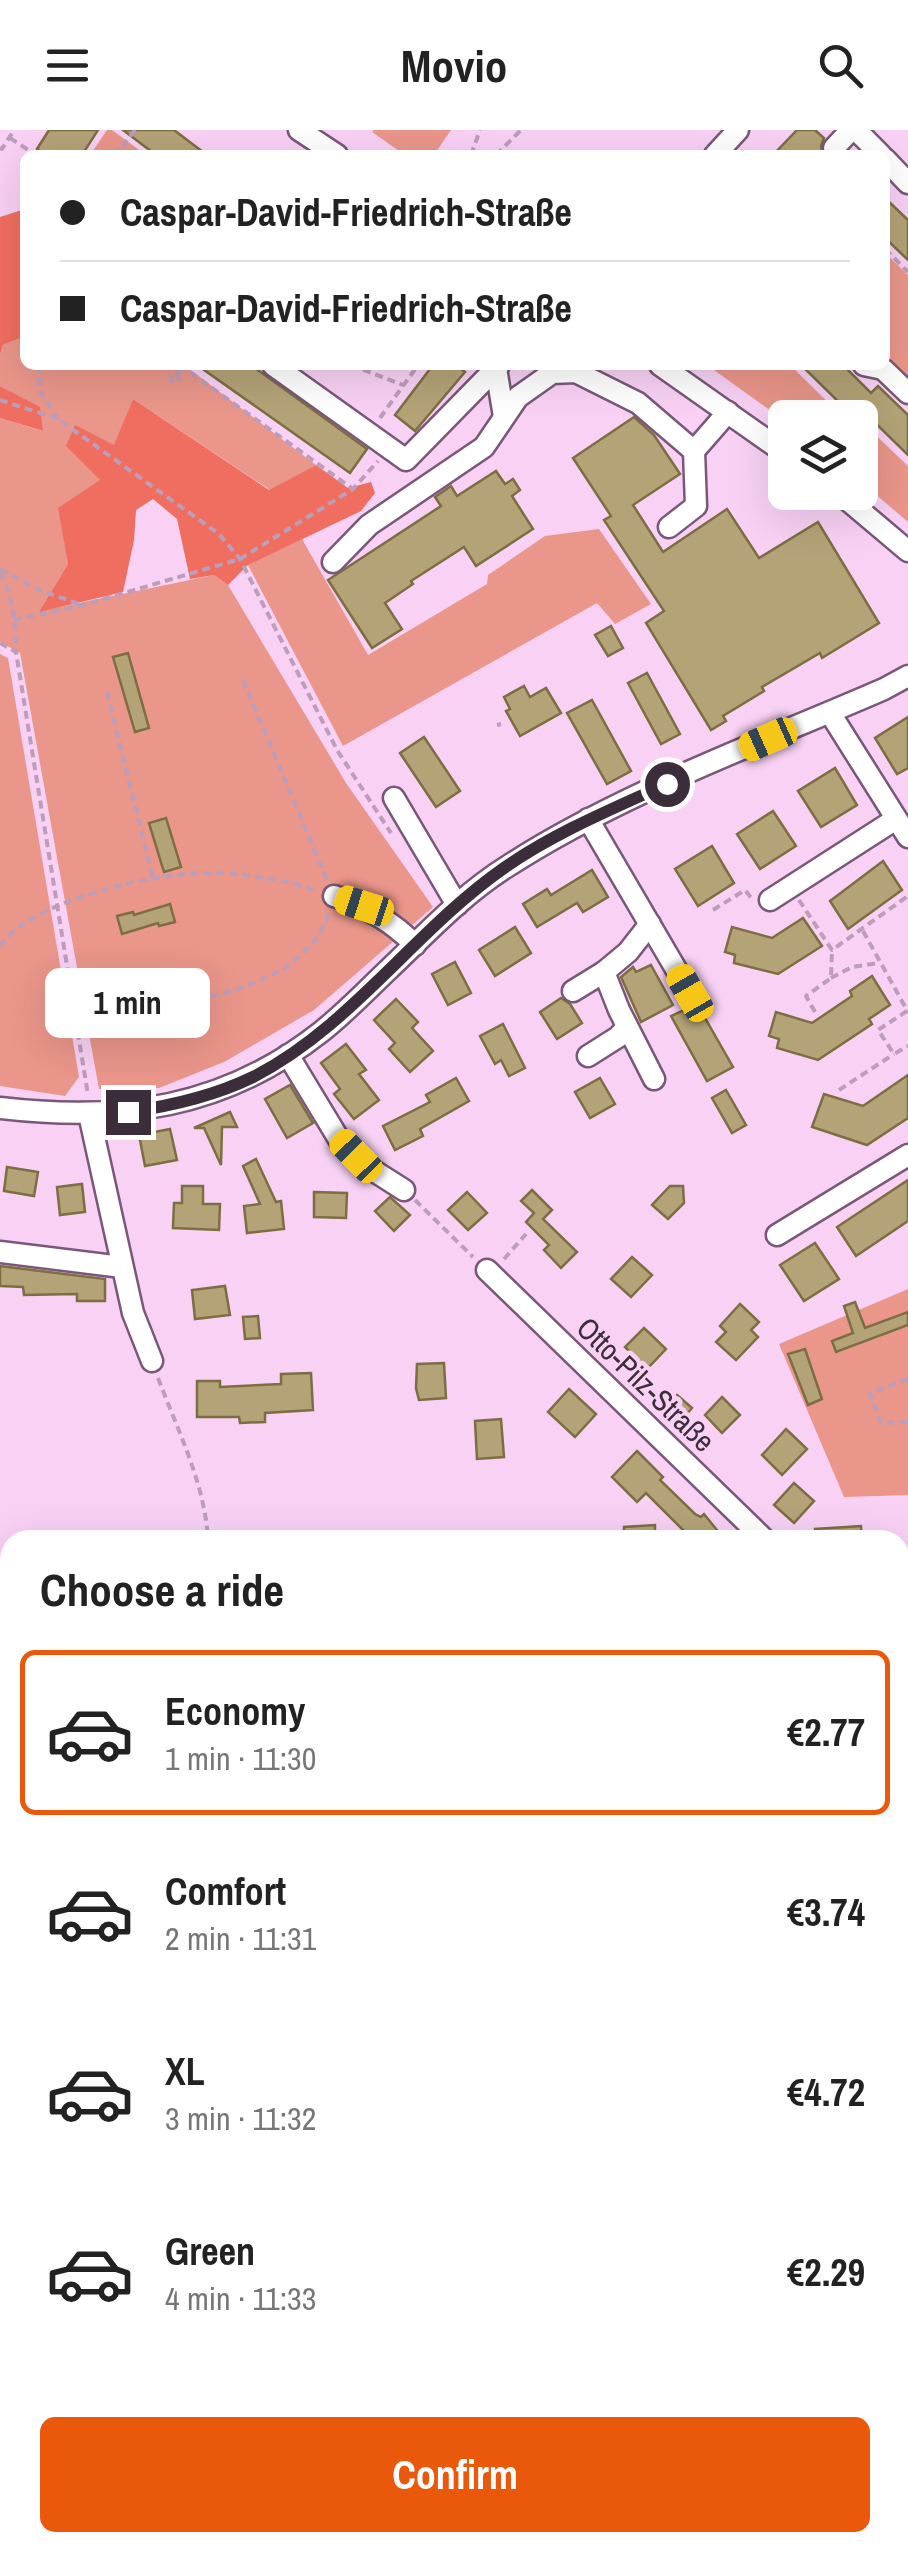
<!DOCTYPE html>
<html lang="en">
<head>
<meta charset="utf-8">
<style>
	:root { --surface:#fff; --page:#f6f6f6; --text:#222; --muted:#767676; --line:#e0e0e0; --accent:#ea580c }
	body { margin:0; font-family:"Archivo Narrow",sans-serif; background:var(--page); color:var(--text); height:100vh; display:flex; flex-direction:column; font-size:38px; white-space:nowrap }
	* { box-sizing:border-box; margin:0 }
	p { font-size:32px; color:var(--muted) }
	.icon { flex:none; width:55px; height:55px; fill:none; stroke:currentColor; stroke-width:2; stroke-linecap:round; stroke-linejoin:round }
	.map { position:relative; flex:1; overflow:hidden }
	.panel { position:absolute; left:0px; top:1400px; width:910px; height:1022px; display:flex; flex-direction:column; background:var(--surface); border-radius:30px 30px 0 0; box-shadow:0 10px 40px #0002 }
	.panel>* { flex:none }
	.guide { position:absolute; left:20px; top:20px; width:870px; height:220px; border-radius:15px; box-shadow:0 10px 40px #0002; display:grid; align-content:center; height:220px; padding:0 40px; background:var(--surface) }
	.fabs { position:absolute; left:768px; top:270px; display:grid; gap:20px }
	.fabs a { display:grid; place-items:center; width:110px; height:110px; border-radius:15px; background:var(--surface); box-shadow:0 10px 40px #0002; font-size:50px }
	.end { position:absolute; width:45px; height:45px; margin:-22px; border:12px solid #3c2d3b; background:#fff; box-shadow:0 0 0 5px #fff }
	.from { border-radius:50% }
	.bubble { position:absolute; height:70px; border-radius:15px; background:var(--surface); box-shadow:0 10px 40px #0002; font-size:32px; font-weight:800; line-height:70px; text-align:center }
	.car { position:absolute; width:30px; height:60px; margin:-30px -15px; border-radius:12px; box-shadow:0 0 8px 2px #0007; background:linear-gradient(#f5c518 24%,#345 0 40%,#f5c518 0 76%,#345 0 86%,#f5c518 0) }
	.guide b { display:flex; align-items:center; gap:35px; height:95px; font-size:38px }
	.guide b+b { border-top:2px solid var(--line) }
	.guide i { width:25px; height:25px; background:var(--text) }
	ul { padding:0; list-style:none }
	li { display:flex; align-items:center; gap:30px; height:165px; margin:0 20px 15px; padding:0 20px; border:5px solid transparent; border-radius:15px }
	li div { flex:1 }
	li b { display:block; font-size:38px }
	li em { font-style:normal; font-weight:800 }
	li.selected { border-color:var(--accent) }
	li>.icon { width:90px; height:90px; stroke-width:1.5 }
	h2 { padding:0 40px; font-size:45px; line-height:120px }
	.button { display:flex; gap:20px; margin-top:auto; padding:20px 40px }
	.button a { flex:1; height:115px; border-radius:15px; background:var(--accent); color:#fff; font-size:40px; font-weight:800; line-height:115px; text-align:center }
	header { display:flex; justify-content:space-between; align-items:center; height:130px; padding:0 40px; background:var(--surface); font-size:45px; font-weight:800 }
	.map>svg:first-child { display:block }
	.green { fill:#ea968a }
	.forest { fill:#f06e5f }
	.water { fill:#47bb64; stroke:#449058; stroke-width:2.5 }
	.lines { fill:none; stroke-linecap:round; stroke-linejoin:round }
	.stream { stroke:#449058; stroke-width:5 }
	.building { fill:#b4a377; stroke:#7d6d42; stroke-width:2.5 }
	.minor-casing { stroke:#795877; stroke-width:25 }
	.path { stroke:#bc9dba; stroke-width:4; stroke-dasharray:8 5; stroke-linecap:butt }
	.minor { stroke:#fff; stroke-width:20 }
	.route { stroke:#3c2d3b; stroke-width:12 }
	.labels { text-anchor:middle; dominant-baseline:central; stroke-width:9; stroke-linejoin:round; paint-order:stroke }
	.street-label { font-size:30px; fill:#3c2d3b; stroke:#f8d1f5 }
</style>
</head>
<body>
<header><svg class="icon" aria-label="menu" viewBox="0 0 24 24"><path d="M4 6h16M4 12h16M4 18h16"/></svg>Movio<svg class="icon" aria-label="search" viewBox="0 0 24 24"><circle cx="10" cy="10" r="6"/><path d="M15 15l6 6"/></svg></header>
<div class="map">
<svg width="908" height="2422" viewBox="0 0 908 2422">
	<rect width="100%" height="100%" fill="#f8d1f5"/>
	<g class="green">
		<polygon points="107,0 112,0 146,25 90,25"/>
		<polygon points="374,0 451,0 434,25 405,25 372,2"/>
		<polygon points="885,123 908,145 908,256 885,233"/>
		<polygon points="25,206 25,235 184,235 316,335 270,360 133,269 101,350 59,378 68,434 40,481 214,445 228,455 346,653 433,777 314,880 224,932 159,958 99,959 20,523 0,512 0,288 42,301 39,277 0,256 0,225 3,215"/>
		<polygon points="707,235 790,235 843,287 785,288 785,291"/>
		<polygon points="860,290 908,336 908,392 860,351"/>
		<polygon points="599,399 651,474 615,494 597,473 343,616 248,435 302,409 368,525 487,454 488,445 545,406"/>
		<polygon points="0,524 8,528 79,947 65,966 0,956"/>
		<polygon points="908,1159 908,1365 844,1367 779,1214"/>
		<polygon points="900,1838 908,1838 908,2006 900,2010"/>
		<polygon points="395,2413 395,2412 601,2413 598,2422 392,2422"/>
	</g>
	<g class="forest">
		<polygon points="25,79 25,206 3,215 0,225 0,87"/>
		<polygon points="0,256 40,277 43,301 0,288"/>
		<polygon points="133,269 269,360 316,335 348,358 371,352 375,363 361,381 248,435 228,455 214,445 190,449 177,389 153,369 136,380 134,410 123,462 39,482 68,434 58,378 100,350 66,316 75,295 114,315"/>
	</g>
	<g class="water">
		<polygon points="10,1804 10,1906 0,1902 0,1806"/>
		<polygon points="0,1932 10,1932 10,2080 0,2074"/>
	</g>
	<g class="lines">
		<polyline class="stream" points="900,2025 908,2017"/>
	</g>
	<g class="building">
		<polygon points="49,0 98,0 82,25 46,25 37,19"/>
		<polygon points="123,0 174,0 207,25 156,25"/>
		<polygon points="797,0 815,0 824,8 821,16 823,25 773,25"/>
		<polygon points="885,68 908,90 908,130 885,108"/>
		<polygon points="197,235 251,235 367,319 350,343"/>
		<polygon points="433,235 456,235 465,242 415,301 395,285"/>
		<polygon points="801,235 843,235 871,263 878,256 908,285 908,325 858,276 850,283"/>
		<polygon points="634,287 654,305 680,344 633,375 663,422 727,379 759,428 818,392 879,493 822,528 820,523 762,557 764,561 723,586 726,591 711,600 646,493 664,481 604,390 611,386 573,328"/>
		<polygon points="496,341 505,354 513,349 520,360 512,366 533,399 476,436 464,417 411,451 413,454 385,473 402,499 372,518 328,450 441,376 435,367 451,356 457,366"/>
		<polygon points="611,496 623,518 608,526 595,505"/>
		<polygon points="128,523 149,598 135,602 113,527"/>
		<polygon points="647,543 680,604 661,614 628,553"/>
		<polygon points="524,556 530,567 546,558 561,583 520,606 506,581 510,579 504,567"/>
		<polygon points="592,570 631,641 607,654 567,583"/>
		<polygon points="908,587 908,638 897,644 875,608"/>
		<polygon points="424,607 460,661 436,677 400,623"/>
		<polygon points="835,638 857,675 821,697 798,661"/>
		<polygon points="773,681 796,716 760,739 737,704"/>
		<polygon points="166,688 181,737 164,742 149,693"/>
		<polygon points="712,716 734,753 698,776 675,739"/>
		<polygon points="883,731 902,760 848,799 830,771"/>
		<polygon points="592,740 608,767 583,782 577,773 537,797 523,774 547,759 551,765"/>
		<polygon points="170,774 175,792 159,796 158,793 122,804 117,786 133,782 134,785"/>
		<polygon points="803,788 822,816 778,844 734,833 735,825 725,822 732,797 772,808"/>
		<polygon points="515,797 531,823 495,846 479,820"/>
		<polygon points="455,832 471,863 448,875 432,844"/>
		<polygon points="651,835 673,875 641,892 621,847 633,837 636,842"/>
		<polygon points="872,846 890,875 869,889 872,894 818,930 777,918 779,909 769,906 776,882 812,893 852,866 850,861"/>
		<polygon points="561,868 570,874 582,893 557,909 540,882"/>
		<polygon points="396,869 418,892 412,898 433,921 410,942 389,919 395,913 374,890"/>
		<polygon points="697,874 733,937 707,951 671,886"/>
		<polygon points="503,894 525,938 509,946 501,930 495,934 480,906"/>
		<polygon points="346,914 366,940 359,944 379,970 354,989 334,964 340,959 321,933"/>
		<polygon points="908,945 908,988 867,1015 812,997 824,964 863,976"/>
		<polygon points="456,948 469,971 420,999 423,1006 395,1020 383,996 430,972 426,965"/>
		<polygon points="600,948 615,974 590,988 575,962"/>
		<polygon points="290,955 313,993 287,1008 265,969"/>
		<polygon points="726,960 746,995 732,1003 712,968"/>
		<polygon points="230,982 237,997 222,997 221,1035 204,998 194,998"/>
		<polygon points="170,999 177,1030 145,1036 139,1005"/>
		<polygon points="256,1029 276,1072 281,1071 284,1099 247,1103 244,1076 260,1074 243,1036"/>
		<polygon points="7,1037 38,1042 34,1066 4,1061"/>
		<polygon points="908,1050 908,1091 856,1126 837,1097"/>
		<polygon points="82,1054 85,1082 60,1085 57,1057"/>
		<polygon points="182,1056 203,1056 203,1074 220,1074 219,1100 173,1098 174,1073 182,1073"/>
		<polygon points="670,1056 683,1056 684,1073 668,1089 652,1075"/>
		<polygon points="532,1060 552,1080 543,1089 577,1122 561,1138 544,1120 549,1115 526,1092 534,1083 521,1071"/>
		<polygon points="314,1062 347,1063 346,1088 314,1087"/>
		<polygon points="467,1062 487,1083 468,1100 448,1080"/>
		<polygon points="390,1067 410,1085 394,1101 375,1081"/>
		<polygon points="815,1113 839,1149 804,1171 780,1135"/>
		<polygon points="632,1127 652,1145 631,1167 611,1149"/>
		<polygon points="0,1136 105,1149 105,1171 77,1171 77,1164 24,1165 23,1157 0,1156"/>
		<polygon points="225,1156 230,1185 195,1189 192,1160"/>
		<polygon points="855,1172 865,1198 908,1182 908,1195 836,1222 832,1211 853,1203 844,1176"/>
		<polygon points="740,1174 759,1192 751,1200 758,1207 736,1230 716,1212 726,1202 720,1196"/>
		<polygon points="258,1186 260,1208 245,1209 243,1187"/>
		<polygon points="644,1198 666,1219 647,1239 625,1217"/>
		<polygon points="805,1219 822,1269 808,1275 788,1224"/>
		<polygon points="444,1233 446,1268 419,1270 416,1258 417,1234"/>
		<polygon points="311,1243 313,1280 265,1283 265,1292 240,1293 239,1287 197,1287 197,1251 220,1251 220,1257 281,1254 281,1244"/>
		<polygon points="569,1259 596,1284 575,1307 548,1282"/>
		<polygon points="677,1265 692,1278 682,1290 666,1277"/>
		<polygon points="722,1267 740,1285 722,1303 705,1285"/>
		<polygon points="501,1289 504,1327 477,1329 475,1291"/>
		<polygon points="786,1299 807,1319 782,1345 762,1325"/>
		<polygon points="637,1321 663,1347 660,1350 695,1384 701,1387 704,1384 725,1410 693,1410 646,1363 637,1372 612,1347"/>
		<polygon points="794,1353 814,1371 794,1393 774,1375"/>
		<polygon points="655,1395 655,1410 624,1410 624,1397"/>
		<polygon points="861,1396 862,1410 816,1410 815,1399"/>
	</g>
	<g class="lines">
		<defs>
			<g id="minor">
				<polyline points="299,0 337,25"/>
				<polyline points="856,0 881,25"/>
				<polyline points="834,18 851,0"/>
				<polyline points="715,25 738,0"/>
				<polyline points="885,29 908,53"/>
				<polyline points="273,235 406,330 499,235"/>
				<polyline points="660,235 785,323"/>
				<polyline points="864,235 883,239 908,263"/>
				<polyline points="496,238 504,287"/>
				<polyline points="838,362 908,421"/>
				<polyline points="669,397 696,376 694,321 728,282"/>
				<polyline points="333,432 369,395 484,317 518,267 552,243 576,242 638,273 694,321"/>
				<polyline points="830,583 908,707"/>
				<polyline points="394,668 457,775"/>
				<polyline points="588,689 690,863"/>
				<path d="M334 766C365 776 392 791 415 815"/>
				<polyline points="770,770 896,689"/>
				<polyline points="650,794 628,822 604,842 619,880 654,949"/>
				<polyline points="573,861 604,842"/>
				<polyline points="288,925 340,1011 371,1039 404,1060"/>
				<polyline points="588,926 618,907 627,897"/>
				<path d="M0 978C121 992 223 979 321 902 345 883 366 861 388 840 426 804 463 764 508 736 621 663 760 613 884 559L908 546"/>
				<polyline points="89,984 133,1183 152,1231"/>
				<polyline points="777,1105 908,1025"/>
				<polyline points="0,1122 122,1137"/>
				<polyline points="487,1140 765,1410"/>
				<polyline points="900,1464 908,1464"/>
				<polyline points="900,1699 908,1708"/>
				<polyline points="900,2187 908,2187"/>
				<polyline points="0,2205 9,2133"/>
				<polyline points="326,2412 359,2422"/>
				<polyline points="214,2422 216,2412"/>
				<polyline points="783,2422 785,2412"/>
			</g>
		</defs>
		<use href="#minor" class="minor-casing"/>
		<g class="path">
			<polyline points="135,0 124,14 139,25"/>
			<polyline points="10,8 36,25"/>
			<polyline points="0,17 2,19 14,0"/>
			<polyline points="116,25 124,14"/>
			<polyline points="471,25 480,0"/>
			<polyline points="496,25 521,0"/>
			<polyline points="885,119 908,142"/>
			<polyline points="38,235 41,263 58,289"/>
			<polyline points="180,235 353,359"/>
			<polyline points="351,235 403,255"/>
			<polyline points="178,243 179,251 172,251 171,245 178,243 183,237"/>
			<polyline points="0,270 58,289 219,404 240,429 337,620 391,703"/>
			<polyline points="380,288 418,235"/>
			<polyline points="0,439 42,461 82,475"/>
			<path d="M0 443C14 467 15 495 16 522"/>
			<polyline points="14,490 83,475 240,429 353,359 378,331"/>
			<polyline points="0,513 16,522 88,965"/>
			<polyline points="243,550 327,750"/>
			<polyline points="107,562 153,749"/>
			<polyline points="497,595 501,594"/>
			<polyline points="799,770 832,820 908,766"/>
			<polyline points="713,780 745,760 752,769"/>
			<polyline points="863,801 908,882"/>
			<path d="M0 816C31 771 147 745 200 743 239 742 278 748 315 760"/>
			<polyline points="831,848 852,837 878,833"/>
			<polyline points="907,881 878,900 894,924 908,916"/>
			<path d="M134 882C201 868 305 858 329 782"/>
			<polyline points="815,882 806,866 831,848 832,820"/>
			<polyline points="839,960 894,924"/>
			<polyline points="415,1070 473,1127"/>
			<polyline points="504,1129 526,1104"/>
			<path d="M158 1248C178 1301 205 1354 208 1410"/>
			<polyline points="908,1249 870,1263 881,1293 908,1292"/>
			<polyline points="0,1734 10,1733"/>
			<polyline points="0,1775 10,1774"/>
			<polyline points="900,1838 908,1838"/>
			<polyline points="900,1917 908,1917"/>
			<polyline points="900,2010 908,2006"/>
			<polyline points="900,2034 908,2029"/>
			<polyline points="900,2046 908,2052"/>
			<polyline points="900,2075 908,2070"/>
			<polyline points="900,2269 908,2271"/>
		</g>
		<use href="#minor" class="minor"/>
	</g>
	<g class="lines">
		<path class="route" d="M128 982C171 976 214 966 253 947 351 897 415 800 504 738 554 703 612 679 667 654"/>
	</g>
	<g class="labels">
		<g class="street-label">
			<text transform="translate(646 1254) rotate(44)">Otto-Pilz-Straße</text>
		</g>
	</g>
</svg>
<div class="fabs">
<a><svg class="icon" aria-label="layers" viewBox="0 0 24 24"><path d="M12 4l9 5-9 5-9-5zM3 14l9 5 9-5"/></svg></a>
</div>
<i class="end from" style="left:667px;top:654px"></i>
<i class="end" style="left:128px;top:982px"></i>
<div class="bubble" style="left:45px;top:838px;width:165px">1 min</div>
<i class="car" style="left:768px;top:609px;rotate:246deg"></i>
<i class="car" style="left:364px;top:776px;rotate:288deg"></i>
<i class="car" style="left:690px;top:863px;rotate:330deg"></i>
<i class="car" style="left:356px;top:1026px;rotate:316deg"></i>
<div class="guide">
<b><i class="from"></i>Caspar-David-Friedrich-Straße</b>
<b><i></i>Caspar-David-Friedrich-Straße</b>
</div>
<section class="panel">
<h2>Choose a ride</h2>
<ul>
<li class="selected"><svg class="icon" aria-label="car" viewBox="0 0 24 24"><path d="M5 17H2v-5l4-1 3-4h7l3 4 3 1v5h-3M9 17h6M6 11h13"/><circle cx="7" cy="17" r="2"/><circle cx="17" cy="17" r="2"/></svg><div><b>Economy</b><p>1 min · 11:30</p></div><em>€2.77</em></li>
<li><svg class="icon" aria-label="car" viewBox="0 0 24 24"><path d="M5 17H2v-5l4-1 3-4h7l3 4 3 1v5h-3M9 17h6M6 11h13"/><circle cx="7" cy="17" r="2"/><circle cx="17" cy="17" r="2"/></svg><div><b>Comfort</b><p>2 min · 11:31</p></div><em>€3.74</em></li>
<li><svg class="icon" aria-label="car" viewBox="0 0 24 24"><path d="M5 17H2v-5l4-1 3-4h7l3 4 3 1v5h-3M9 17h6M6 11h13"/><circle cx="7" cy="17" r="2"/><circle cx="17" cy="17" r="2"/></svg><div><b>XL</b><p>3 min · 11:32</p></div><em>€4.72</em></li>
<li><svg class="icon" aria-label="car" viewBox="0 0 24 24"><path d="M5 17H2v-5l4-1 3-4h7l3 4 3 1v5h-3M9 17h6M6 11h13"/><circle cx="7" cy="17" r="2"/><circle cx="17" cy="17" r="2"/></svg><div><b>Green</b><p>4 min · 11:33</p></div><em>€2.29</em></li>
</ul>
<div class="button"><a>Confirm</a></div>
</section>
</div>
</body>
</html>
